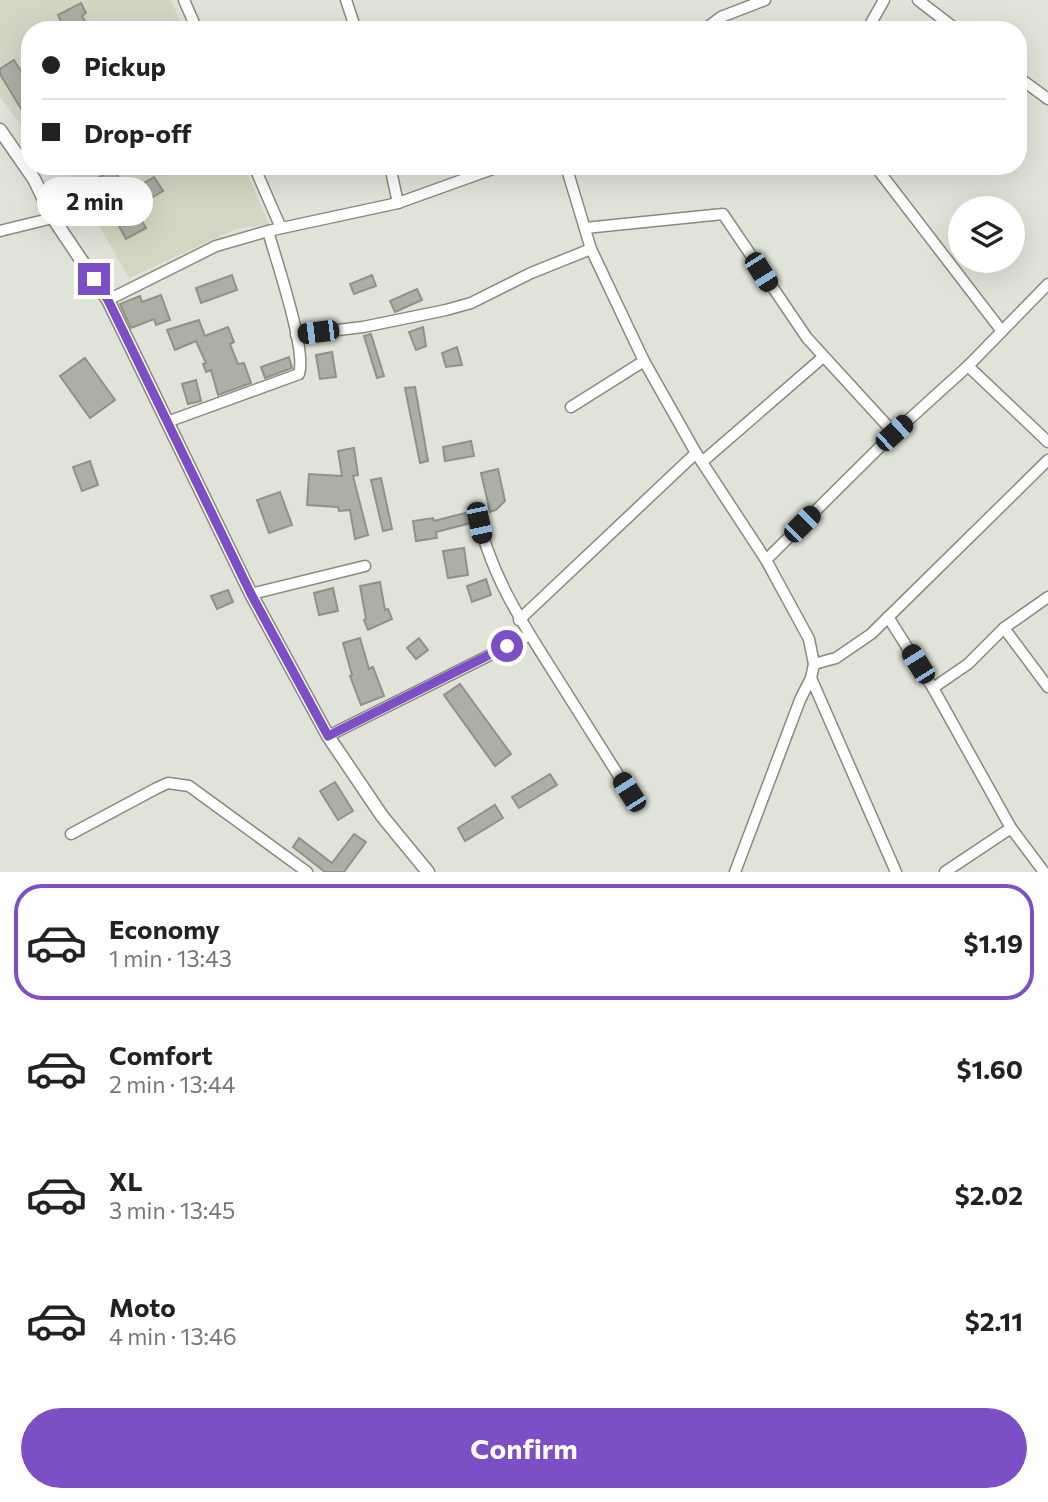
<!DOCTYPE html>
<html lang="en">
<head>
<meta charset="utf-8">
<style>
	:root { --surface:#fff; --page:#f2f2f2; --text:#222; --muted:#767676; --line:#e0e0e0; --accent:#7c4fc7 }
	body { margin:0; font-family:Commissioner,sans-serif; background:var(--page); color:var(--text); height:100vh; display:flex; flex-direction:column; font-size:26px; white-space:nowrap }
	* { box-sizing:border-box; margin:0 }
	p { font-size:23px; color:var(--muted) }
	.icon { flex:none; width:38px; height:38px; fill:none; stroke:currentColor; stroke-width:2; stroke-linecap:round; stroke-linejoin:round }
	.map { position:relative; height:872px; overflow:hidden }
	.side { display:flex; flex-direction:column; background:var(--surface); flex:1 }
	.side>* { flex:none }
	.hud { position:absolute; left:21px; top:21px; width:1006px; height:154px; border-radius:28px; box-shadow:0 7px 28px #0002; display:grid; align-content:center; height:154px; padding:0 21px; background:var(--surface) }
	.fabs { position:absolute; left:948px; top:196px; display:grid; gap:14px }
	.fabs a { display:grid; place-items:center; width:77px; height:77px; border-radius:50%; background:var(--surface); box-shadow:0 7px 28px #0002; font-size:35px }
	.end { position:absolute; width:32px; height:32px; margin:-16px; border:9px solid #7c4fc7; background:#fff; box-shadow:0 0 0 4px #fff }
	.from { border-radius:50% }
	.bubble { position:absolute; height:49px; border-radius:24px; background:var(--surface); box-shadow:0 7px 28px #0002; font-size:23px; font-weight:700; line-height:49px; text-align:center }
	.car { position:absolute; width:21px; height:42px; margin:-21px -10px; border-radius:9px; box-shadow:0 0 5px 2px #0007; background:linear-gradient(#222 24%,#8ab4d8 0 40%,#222 0 76%,#8ab4d8 0 86%,#222 0) }
	.hud b { display:flex; align-items:center; gap:24px; height:66px; font-size:26px }
	.hud b+b { border-top:2px solid var(--line) }
	.hud i { width:18px; height:18px; background:var(--text) }
	ul { padding:12px 0 0; list-style:none }
	li { display:flex; align-items:center; gap:21px; height:116px; margin:0 14px 10px; padding:0 7px; border:4px solid transparent; border-radius:28px }
	li div { flex:1 }
	li b { display:block; font-size:26px }
	li em { font-style:normal; font-weight:700 }
	li.active { border-color:var(--accent) }
	li>.icon { width:63px; height:63px; stroke-width:1.5 }
	.cta { display:flex; gap:14px; margin-top:auto; padding:14px 21px }
	.cta a { flex:1; height:80px; border-radius:42px; background:var(--accent); color:#fff; font-size:28px; font-weight:700; line-height:80px; text-align:center }
	.map>svg:first-child { display:block }
	.built { fill:#d2d7c3 }
	.building { fill:#acafa3; stroke:#8f9287; stroke-width:2 }
	.lines { fill:none; stroke-linecap:round; stroke-linejoin:round }
	.minor-casing { stroke:#888a7f; stroke-width:13 }
	.major-casing { stroke:#888a7f; stroke-width:15 }
	.minor { stroke:#fff; stroke-width:10 }
	.major { stroke:#fff; stroke-width:12 }
	.route { stroke:#7c4fc7; stroke-width:9 }
</style>
</head>
<body>
<div class="map">
<svg width="1048" height="872" viewBox="0 0 1048 872">
	<rect width="100%" height="100%" fill="#e0e3d7"/>
	<g class="built">
		<polygon points="0,0 171,0 184,30 30,30 30,137 0,97"/>
		<polygon points="65,166 244,166 269,224 236,229 129,278"/>
	</g>
	<g class="building">
		<polygon points="81,3 86,13 82,16 90,30 65,30 58,15"/>
		<polygon points="14,60 30,86 30,108 23,112 0,74 0,69"/>
		<polygon points="114,169 127,193 154,177 163,191 135,208 146,228 126,239 94,180"/>
		<polygon points="232,275 237,290 201,303 196,288"/>
		<polygon points="372,275 376,286 354,294 350,284"/>
		<polygon points="417,289 422,300 395,312 390,301"/>
		<polygon points="161,295 170,320 156,325 154,319 131,328 120,304 140,296 142,302"/>
		<polygon points="199,320 205,336 228,327 234,342 230,344 238,364 244,363 251,383 218,395 211,370 206,372 203,364 206,363 196,341 175,350 167,330"/>
		<polygon points="423,327 426,346 416,350 409,332"/>
		<polygon points="371,334 384,376 377,378 364,336"/>
		<polygon points="457,347 462,365 446,367 442,353"/>
		<polygon points="332,352 336,377 320,379 316,355"/>
		<polygon points="289,357 292,368 265,378 261,367"/>
		<polygon points="85,358 115,400 90,418 60,376"/>
		<polygon points="196,380 201,401 188,404 182,384"/>
		<polygon points="415,387 428,461 420,463 405,388"/>
		<polygon points="471,441 474,456 445,461 443,447"/>
		<polygon points="354,448 358,475 353,476 368,535 355,539 350,510 339,511 338,507 307,505 309,474 342,476 338,451"/>
		<polygon points="90,461 98,485 82,491 73,467"/>
		<polygon points="498,469 505,501 496,510 490,512 481,473"/>
		<polygon points="381,478 392,529 383,531 371,480"/>
		<polygon points="280,492 292,525 269,533 257,500"/>
		<polygon points="469,512 471,523 436,532 437,538 416,541 413,521 433,518 434,521"/>
		<polygon points="464,548 468,575 448,578 443,551"/>
		<polygon points="486,579 491,595 472,602 467,586"/>
		<polygon points="380,582 385,610 388,609 392,619 368,630 364,620 366,619 360,586"/>
		<polygon points="333,588 338,611 319,615 314,593"/>
		<polygon points="228,590 233,602 217,609 211,596"/>
		<polygon points="360,638 369,669 373,667 384,696 361,705 350,676 352,675 343,643"/>
		<polygon points="419,638 428,650 416,659 407,648"/>
		<polygon points="460,684 511,754 495,766 444,695"/>
		<polygon points="550,774 557,785 519,808 512,797"/>
		<polygon points="335,782 353,811 338,820 320,791"/>
		<polygon points="495,805 503,818 465,841 458,828"/>
		<polygon points="354,834 366,842 344,872 325,872 293,847 299,838 332,863"/>
	</g>
	<g class="lines">
		<defs>
			<g id="minor">
				<polyline points="184,0 197,30"/>
				<polyline points="346,0 356,30"/>
				<polyline points="918,0 957,30"/>
				<polyline points="704,30 721,17 765,0"/>
				<polyline points="867,30 884,0"/>
				<polyline points="1018,77 1048,99"/>
				<polyline points="254,166 281,228"/>
				<polyline points="390,166 398,203"/>
				<polyline points="566,166 591,249 644,361 696,453 766,560 809,639 814,664 811,678 800,700 735,872"/>
				<polyline points="875,166 1001,330"/>
				<polyline points="585,228 723,214 807,338 894,433"/>
				<polyline points="0,231 53,218"/>
				<polyline points="108,300 216,246 268,231 398,203 501,166"/>
				<polyline points="296,335 363,327 446,310 471,303 531,273 591,249"/>
				<polyline points="968,366 1048,442"/>
				<polyline points="571,407 644,361"/>
				<path d="M167 422 299 374C307 350 276 260 268 231"/>
				<polyline points="702,462 822,358"/>
				<path d="M476 508C488 570 520 620 554 673 579 713 604 752 629 792"/>
				<polyline points="766,560 894,433 968,366 1048,284"/>
				<polyline points="251,594 365,566"/>
				<polyline points="888,617 933,688 1011,828 1044,872"/>
				<polyline points="519,620 696,453"/>
				<polyline points="1004,628 1048,687"/>
				<polyline points="814,664 836,658 871,634 1048,460"/>
				<polyline points="811,678 896,872"/>
				<polyline points="933,688 968,664 1004,628 1048,597"/>
				<polyline points="328,736 530,635"/>
				<polyline points="71,834 157,788 168,783 189,786 307,872"/>
				<polyline points="945,872 1011,828"/>
			</g>
			<polyline id="major" points="0,130 34,179 53,218 108,300 251,594 328,736 382,816 428,872"/>
		</defs>
		<use href="#minor" class="minor-casing"/>
		<use href="#major" class="major-casing"/>
		<use href="#minor" class="minor"/>
		<use href="#major" class="major"/>
	</g>
	<g class="lines">
		<polyline class="route" points="94,279 108,300 251,594 328,736 507,646"/>
	</g>
</svg>
<div class="fabs">
<a><svg class="icon" aria-label="layers" viewBox="0 0 24 24"><path d="M12 4l9 5-9 5-9-5zM3 14l9 5 9-5"/></svg></a>
</div>
<i class="end from" style="left:507px;top:646px"></i>
<i class="end" style="left:94px;top:279px"></i>
<div class="bubble" style="left:37px;top:177px;width:116px">2 min</div>
<i class="car" style="left:761px;top:272px;rotate:148deg"></i>
<i class="car" style="left:318px;top:332px;rotate:263deg"></i>
<i class="car" style="left:894px;top:433px;rotate:48deg"></i>
<i class="car" style="left:479px;top:523px;rotate:168deg"></i>
<i class="car" style="left:802px;top:524px;rotate:45deg"></i>
<i class="car" style="left:918px;top:664px;rotate:328deg"></i>
<i class="car" style="left:629px;top:792px;rotate:328deg"></i>
<div class="hud">
<b><i class="from"></i>Pickup</b>
<b><i></i>Drop-off</b>
</div>
</div>
<section class="side">
<ul>
<li class="active"><svg class="icon" aria-label="car" viewBox="0 0 24 24"><path d="M5 17H2v-5l4-1 3-4h7l3 4 3 1v5h-3M9 17h6M6 11h13"/><circle cx="7" cy="17" r="2"/><circle cx="17" cy="17" r="2"/></svg><div><b>Economy</b><p>1 min · 13:43</p></div><em>$1.19</em></li>
<li><svg class="icon" aria-label="car" viewBox="0 0 24 24"><path d="M5 17H2v-5l4-1 3-4h7l3 4 3 1v5h-3M9 17h6M6 11h13"/><circle cx="7" cy="17" r="2"/><circle cx="17" cy="17" r="2"/></svg><div><b>Comfort</b><p>2 min · 13:44</p></div><em>$1.60</em></li>
<li><svg class="icon" aria-label="car" viewBox="0 0 24 24"><path d="M5 17H2v-5l4-1 3-4h7l3 4 3 1v5h-3M9 17h6M6 11h13"/><circle cx="7" cy="17" r="2"/><circle cx="17" cy="17" r="2"/></svg><div><b>XL</b><p>3 min · 13:45</p></div><em>$2.02</em></li>
<li><svg class="icon" aria-label="car" viewBox="0 0 24 24"><path d="M5 17H2v-5l4-1 3-4h7l3 4 3 1v5h-3M9 17h6M6 11h13"/><circle cx="7" cy="17" r="2"/><circle cx="17" cy="17" r="2"/></svg><div><b>Moto</b><p>4 min · 13:46</p></div><em>$2.11</em></li>
</ul>
<div class="cta"><a>Confirm</a></div>
</section>
</body>
</html>
